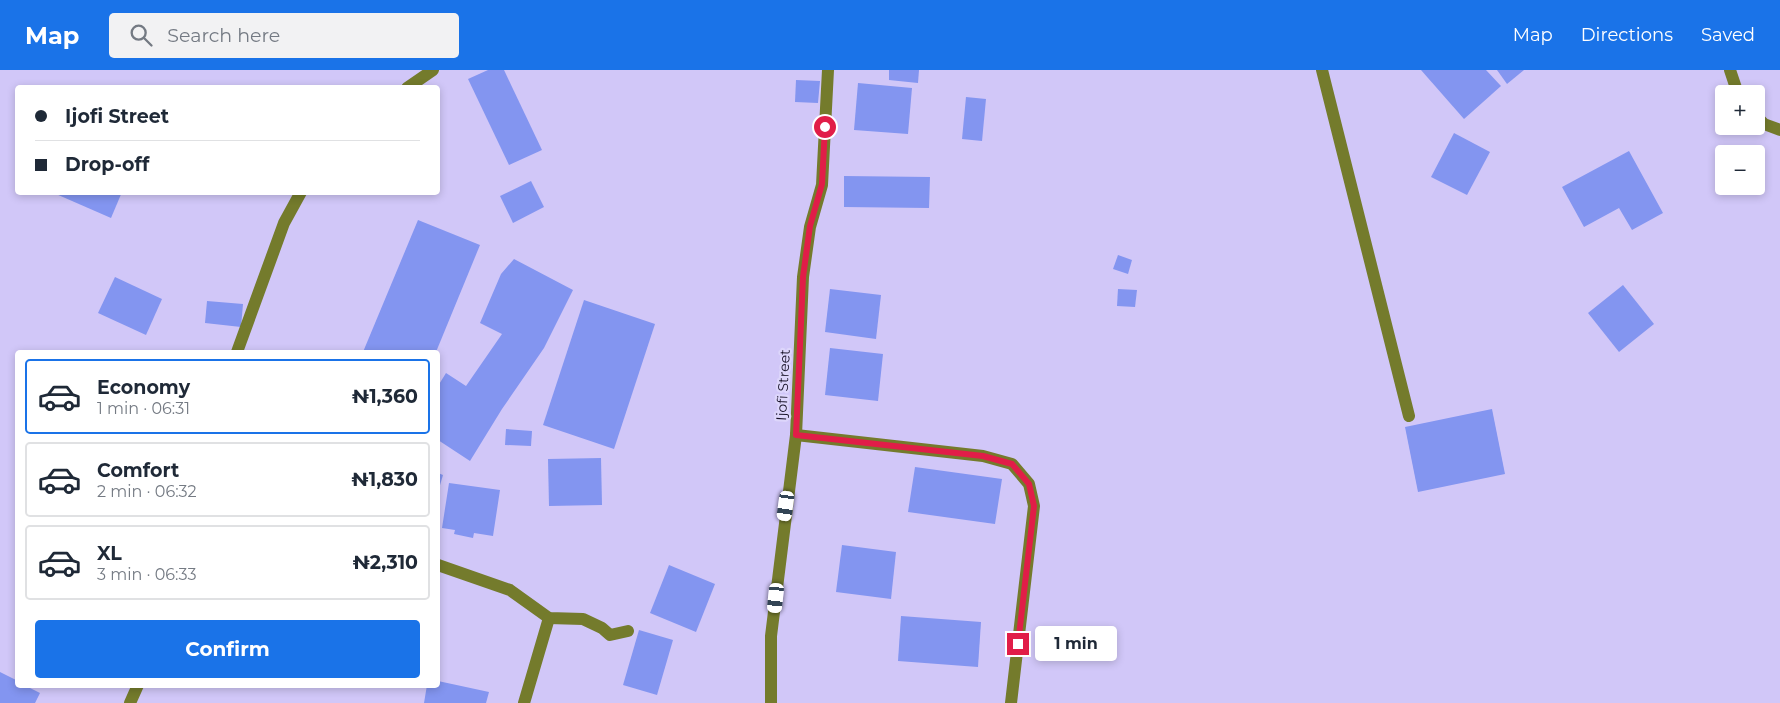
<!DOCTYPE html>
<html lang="en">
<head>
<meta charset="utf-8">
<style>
	:root { --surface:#fff; --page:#f2f2f3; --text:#1f2937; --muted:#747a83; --line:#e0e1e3; --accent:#1a73e8 }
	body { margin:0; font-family:Montserrat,sans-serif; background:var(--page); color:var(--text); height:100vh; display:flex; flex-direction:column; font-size:19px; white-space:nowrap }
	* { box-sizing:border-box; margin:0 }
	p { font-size:16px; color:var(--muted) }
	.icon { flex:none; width:28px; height:28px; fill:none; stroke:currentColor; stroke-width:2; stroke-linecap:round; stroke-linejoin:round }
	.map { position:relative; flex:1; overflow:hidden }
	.details { position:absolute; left:15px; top:280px; width:425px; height:338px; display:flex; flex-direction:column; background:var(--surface); border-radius:5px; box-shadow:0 2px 8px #0003 }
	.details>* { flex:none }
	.top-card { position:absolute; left:15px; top:15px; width:425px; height:110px; border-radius:5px; box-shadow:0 2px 8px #0003; display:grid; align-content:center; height:110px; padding:0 20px; background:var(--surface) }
	.controls { position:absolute; left:1715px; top:15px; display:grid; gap:10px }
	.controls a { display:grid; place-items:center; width:50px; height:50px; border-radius:5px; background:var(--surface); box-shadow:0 2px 8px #0003; font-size:25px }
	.end { position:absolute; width:22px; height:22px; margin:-11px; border:6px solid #e11d48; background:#fff; box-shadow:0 0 0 2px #fff }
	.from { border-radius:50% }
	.bubble { position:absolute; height:35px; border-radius:5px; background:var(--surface); box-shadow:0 2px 8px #0003; font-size:16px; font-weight:700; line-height:35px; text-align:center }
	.car { position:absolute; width:15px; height:30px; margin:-15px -8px; border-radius:6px; box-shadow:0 0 4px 1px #0007; background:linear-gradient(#fff 24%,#345 0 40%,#fff 0 76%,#345 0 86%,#fff 0) }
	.top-card b { display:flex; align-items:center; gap:18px; height:48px; font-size:19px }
	.top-card b+b { border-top:1px solid var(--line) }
	.top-card i { width:12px; height:12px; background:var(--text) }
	ul { padding:9px 0 0; list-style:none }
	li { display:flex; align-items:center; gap:15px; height:75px; margin:0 10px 8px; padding:0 10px; border:2px solid var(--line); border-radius:5px }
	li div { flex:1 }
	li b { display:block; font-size:19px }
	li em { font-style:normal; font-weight:700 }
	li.on { border-color:var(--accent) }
	li>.icon { width:45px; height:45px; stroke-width:1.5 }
	.action { display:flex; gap:10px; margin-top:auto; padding:10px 20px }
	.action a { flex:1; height:58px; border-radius:5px; background:var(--accent); color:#fff; font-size:20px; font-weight:700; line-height:58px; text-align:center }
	header { display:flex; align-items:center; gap:30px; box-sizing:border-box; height:70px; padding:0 25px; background:var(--accent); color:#fff }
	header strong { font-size:24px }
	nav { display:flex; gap:28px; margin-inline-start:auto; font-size:18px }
	.search { width:350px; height:45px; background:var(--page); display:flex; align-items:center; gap:12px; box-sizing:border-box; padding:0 18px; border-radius:5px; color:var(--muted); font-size:19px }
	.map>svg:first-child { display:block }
	.building { fill:#8395f0 }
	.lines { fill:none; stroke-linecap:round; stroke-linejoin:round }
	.minor { stroke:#747b2c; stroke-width:12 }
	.route { stroke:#e11d48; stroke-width:6 }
	.labels { text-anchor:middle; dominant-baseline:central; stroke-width:4.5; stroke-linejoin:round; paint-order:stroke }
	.street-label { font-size:14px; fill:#181228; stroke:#ddd6fb }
</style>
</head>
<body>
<header>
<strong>Map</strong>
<div class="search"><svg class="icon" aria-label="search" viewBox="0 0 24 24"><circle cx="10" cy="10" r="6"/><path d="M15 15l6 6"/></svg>Search here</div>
<nav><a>Map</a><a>Directions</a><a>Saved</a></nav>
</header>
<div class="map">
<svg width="1780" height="633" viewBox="0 0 1780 633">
	<rect width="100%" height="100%" fill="#d1c7f8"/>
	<g class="building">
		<polygon points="488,0 504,0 542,80 509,95 468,9"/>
		<polygon points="889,0 919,0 918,13 889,10"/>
		<polygon points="1421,0 1486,0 1501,16 1464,49"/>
		<polygon points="1497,0 1524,0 1507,14"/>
		<polygon points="796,10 820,11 818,33 795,32"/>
		<polygon points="858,13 912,18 908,64 854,60"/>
		<polygon points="966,27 986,29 982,71 962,69"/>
		<polygon points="1454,63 1490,82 1467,125 1431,107"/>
		<polygon points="1629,81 1663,143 1632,160 1619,138 1584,157 1562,117"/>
		<polygon points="844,106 930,107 929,138 844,137"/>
		<polygon points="531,111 544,137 513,153 500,126"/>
		<polygon points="56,122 122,122 111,148 56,124"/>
		<polygon points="418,150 480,175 436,282 363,282"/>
		<polygon points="1118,185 1132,190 1128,204 1113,199"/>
		<polygon points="514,189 573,220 544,278 502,339 470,391 438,370 438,316 446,303 466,316 502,264 480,253 501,204"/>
		<polygon points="115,207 162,229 146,265 98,243"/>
		<polygon points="1623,215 1654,254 1619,282 1588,243"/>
		<polygon points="830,219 881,225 876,269 825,262"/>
		<polygon points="1118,219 1137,220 1135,237 1117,236"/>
		<polygon points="584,230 655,254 614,379 543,355"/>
		<polygon points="207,231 243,234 241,257 205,253"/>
		<polygon points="830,278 883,284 878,331 825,325"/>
		<polygon points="1492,339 1505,404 1418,422 1405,357"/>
		<polygon points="506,359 532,361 531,376 505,375"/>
		<polygon points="601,388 602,435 549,436 548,389"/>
		<polygon points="915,397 1002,409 995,454 908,442"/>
		<polygon points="438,403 443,405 438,422"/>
		<polygon points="449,413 500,420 493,466 474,463 473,468 454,464 455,460 442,458"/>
		<polygon points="842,475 896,482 891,529 836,522"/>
		<polygon points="669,495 715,514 696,562 650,543"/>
		<polygon points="901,546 981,552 978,597 898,591"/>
		<polygon points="639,560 673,570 657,625 623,615"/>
		<polygon points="0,602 18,611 18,615 24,615 40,623 35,633 0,633"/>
		<polygon points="438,611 489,622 486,633 424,633 427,615 438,615"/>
	</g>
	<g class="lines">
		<g class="minor">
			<polyline points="1322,0 1409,346"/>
			<polyline points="1730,0 1738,24"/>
			<polyline points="407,18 433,0"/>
			<polyline points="1756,46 1764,54 1780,60"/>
			<polyline points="237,282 284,153 301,122"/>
			<polyline points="796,365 983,386 1012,394 1029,414 1034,436 1011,633"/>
			<polyline points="438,495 510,520 549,548 583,549 602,558 610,565 628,561"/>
			<polyline points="130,633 138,615"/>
			<polyline points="524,633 549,548"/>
			<polyline points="771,633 771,566 796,365 803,207 810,157 822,115 828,0"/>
		</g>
	</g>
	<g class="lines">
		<polyline class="route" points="825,57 822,114 810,156 803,207 796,365 983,386 1012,394 1029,414 1034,436 1018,574"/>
	</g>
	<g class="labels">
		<g class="street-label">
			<text transform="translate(783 315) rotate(-87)">Ijofi Street</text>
		</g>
	</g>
</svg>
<div class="controls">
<a>+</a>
<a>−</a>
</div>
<i class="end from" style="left:825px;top:57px"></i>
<i class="end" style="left:1018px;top:574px"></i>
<div class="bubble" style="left:1035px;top:556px;width:82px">1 min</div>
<i class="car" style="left:786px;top:436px;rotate:188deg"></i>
<i class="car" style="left:776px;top:528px;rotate:186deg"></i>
<div class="top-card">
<b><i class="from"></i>Ijofi Street</b>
<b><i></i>Drop-off</b>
</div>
<section class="details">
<ul>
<li class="on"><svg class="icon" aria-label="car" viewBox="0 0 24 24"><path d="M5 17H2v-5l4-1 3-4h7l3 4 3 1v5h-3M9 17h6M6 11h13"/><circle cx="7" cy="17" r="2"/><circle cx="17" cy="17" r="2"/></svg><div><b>Economy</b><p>1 min · 06:31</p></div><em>₦1,360</em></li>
<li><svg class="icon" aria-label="car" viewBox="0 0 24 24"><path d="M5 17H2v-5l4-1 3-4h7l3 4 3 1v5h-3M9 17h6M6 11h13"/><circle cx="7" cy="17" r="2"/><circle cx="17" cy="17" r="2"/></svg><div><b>Comfort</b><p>2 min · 06:32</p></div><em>₦1,830</em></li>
<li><svg class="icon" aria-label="car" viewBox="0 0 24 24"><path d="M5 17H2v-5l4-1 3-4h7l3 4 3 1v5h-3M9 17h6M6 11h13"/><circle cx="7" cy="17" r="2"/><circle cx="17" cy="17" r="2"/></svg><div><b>XL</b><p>3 min · 06:33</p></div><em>₦2,310</em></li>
</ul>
<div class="action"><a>Confirm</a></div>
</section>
</div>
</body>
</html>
